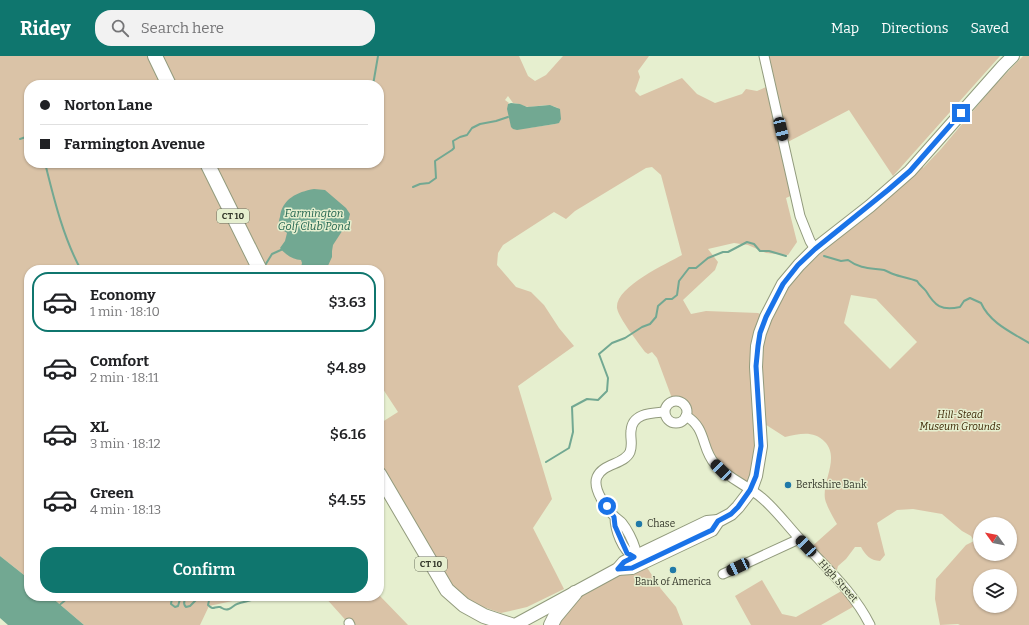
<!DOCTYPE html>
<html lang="en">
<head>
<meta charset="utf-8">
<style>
	:root { --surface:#fff; --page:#f2f2f2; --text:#202124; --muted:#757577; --line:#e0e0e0; --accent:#0f766e }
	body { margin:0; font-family:Bitter,serif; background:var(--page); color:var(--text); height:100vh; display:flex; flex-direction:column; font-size:15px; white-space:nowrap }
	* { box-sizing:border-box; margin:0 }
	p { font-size:13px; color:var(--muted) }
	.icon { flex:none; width:22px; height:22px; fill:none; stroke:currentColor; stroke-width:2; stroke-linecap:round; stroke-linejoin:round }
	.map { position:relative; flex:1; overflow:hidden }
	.side { position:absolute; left:24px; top:209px; width:360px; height:336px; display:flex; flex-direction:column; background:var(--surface); border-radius:16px; box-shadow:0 1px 3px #0004 }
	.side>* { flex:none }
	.hud { position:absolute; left:24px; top:24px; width:360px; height:88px; border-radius:16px; box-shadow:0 1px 3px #0004; display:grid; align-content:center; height:88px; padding:0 16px; background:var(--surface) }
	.needle { width:26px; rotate:303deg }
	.fabs { position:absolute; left:973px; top:461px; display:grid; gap:8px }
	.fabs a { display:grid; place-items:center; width:44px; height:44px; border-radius:50%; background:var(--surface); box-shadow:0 1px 3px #0004; font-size:20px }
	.end { position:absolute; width:18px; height:18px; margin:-9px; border:5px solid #1a73e8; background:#fff; box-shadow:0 0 0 2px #fff }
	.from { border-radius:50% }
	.car { position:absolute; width:12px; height:24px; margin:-12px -6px; border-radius:5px; box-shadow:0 0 3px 1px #0007; background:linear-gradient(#222 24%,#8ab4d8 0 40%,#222 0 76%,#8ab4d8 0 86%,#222 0) }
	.hud b { display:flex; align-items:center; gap:14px; height:38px; font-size:15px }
	.hud b+b { border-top:1px solid var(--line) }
	.hud i { width:10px; height:10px; background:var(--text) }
	ul { padding:7px 0 0; list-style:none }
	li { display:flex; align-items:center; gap:12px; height:60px; margin:0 8px 6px; padding:0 8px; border:2px solid transparent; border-radius:16px }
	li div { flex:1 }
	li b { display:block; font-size:15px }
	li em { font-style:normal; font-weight:600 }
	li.selected { border-color:var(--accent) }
	li>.icon { width:36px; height:36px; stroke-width:1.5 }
	.action { display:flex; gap:8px; margin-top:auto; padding:8px 16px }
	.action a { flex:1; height:46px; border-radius:16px; background:var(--accent); color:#fff; font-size:16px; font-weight:600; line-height:46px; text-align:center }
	header { display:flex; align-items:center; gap:24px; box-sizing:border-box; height:56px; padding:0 20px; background:var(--accent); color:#fff }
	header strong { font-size:19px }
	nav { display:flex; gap:22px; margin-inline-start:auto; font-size:14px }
	.search { width:280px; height:36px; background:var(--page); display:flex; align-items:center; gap:10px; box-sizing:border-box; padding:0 14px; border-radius:16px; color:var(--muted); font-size:15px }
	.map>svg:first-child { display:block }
	.green { fill:#dac3a7; fill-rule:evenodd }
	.water { fill:#72a892 }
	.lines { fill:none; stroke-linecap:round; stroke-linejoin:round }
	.stream { stroke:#72a892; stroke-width:2 }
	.minor-casing { stroke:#929b7d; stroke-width:11 }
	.major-casing { stroke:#929b7d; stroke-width:14 }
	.highway-casing { stroke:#929b7d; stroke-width:16 }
	.minor { stroke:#fff; stroke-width:9 }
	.major { stroke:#fff; stroke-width:12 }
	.highway { stroke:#fff; stroke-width:14 }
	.route { stroke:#1a73e8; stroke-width:5 }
	.poi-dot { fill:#2079a8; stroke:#e6efcf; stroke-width:1.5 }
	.labels { text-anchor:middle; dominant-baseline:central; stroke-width:3; stroke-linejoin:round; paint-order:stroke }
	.shield { fill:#e6efcf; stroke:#696e5c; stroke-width:1 }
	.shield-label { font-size:9px; font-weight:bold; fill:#33362a }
	.park-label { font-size:10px; font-style:italic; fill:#3c2603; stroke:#e6efcf }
	.poi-label { font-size:10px; fill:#33362a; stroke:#e6efcf; text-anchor:start }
	.street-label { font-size:10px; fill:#33362a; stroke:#e6efcf }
	.water-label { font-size:11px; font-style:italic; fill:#22644e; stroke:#e6efcf }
</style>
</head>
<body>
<header>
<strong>Ridey</strong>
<div class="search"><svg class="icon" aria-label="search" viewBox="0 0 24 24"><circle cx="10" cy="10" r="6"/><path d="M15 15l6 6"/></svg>Search here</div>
<nav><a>Map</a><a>Directions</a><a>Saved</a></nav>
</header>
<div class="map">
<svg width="1029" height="569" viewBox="0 0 1029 569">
	<rect width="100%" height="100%" fill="#e6efcf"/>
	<g class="green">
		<path d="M0 0H519L528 20 535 25 546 19 563 0H649L638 15 640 21 635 35 640 40 682 22 697 38 715 47 742 38 746 33 757 35 771 29 764 0H1000L893 120 849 54 784 88 795 138 786 142 797 186 788 199 766 197 748 189 734 187 708 193 718 206 715 214 683 244 691 258 706 255 758 257 766 261 783 228 923 101V112L941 93 994 30 1023 0H1029V569H960L958 568 940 569 935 543 936 523 966 489 974 485 971 480 962 475 942 458 913 453 897 454 877 467 885 499 880 505C870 504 866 500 861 491H855L846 503 838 510 835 521 809 493 837 468C833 461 827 451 825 443 822 425 840 402 825 386 813 374 800 378 785 381L760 365 751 434 721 414 687 357C687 348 681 344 673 345L657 302 652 296 648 298 645 296C638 286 619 263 617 252 615 231 666 208 682 199L661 119 652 111 646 112 575 155 566 163 554 156 503 189 498 197 497 209 516 231 531 236 544 249 559 272 574 290 518 330 552 443 533 472 564 533 527 551 501 557 477 549 458 538 409 461 379 410V368L398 356 379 327V214H29V523L0 500ZM29 29H379V107H29ZM508 40 513 47C519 47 524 51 529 51 540 50 548 47 558 52L560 65 555 68 528 72 508 48 509 47 505 44ZM851 239 876 243 917 286 890 313 844 267ZM980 468H1010V498H980ZM980 520H1010V550H980Z"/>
		<polygon points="646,510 661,533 676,551 683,569 551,569 589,529"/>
		<polygon points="762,524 782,558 796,561 845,533 858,548 821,569 751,569 735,540"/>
		<polygon points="379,539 408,569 350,569 324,540 379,540"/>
		<polygon points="50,540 256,540 209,550 200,569 84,569"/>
	</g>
	<g class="water">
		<polygon points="511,47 520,48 527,51 550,49 560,53 561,63 559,67 555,68 517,74 513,73 511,71 507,53 508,48"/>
		<path d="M314 133 325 134 346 152 350 158 348 166 333 189 332 195V201L326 214H303L301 211 302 207 301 204C293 204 285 198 280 192L285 185 287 177C285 175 281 174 280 171 278 168 279 164 280 161 282 143 297 136 314 133Z"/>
		<polygon points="0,500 29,523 29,540 50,540 84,569 8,569 0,562"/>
	</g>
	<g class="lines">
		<g class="stream">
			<polyline points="79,29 80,28"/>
			<polyline points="373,29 378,0"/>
			<polyline points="20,83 29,80"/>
			<path d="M45 107C54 143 63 181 81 214"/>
			<polyline points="413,131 420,128 429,127 436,122 435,105 452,94 454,92 453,85 460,81 467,79 472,72 480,68 496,65 508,61"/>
			<path d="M824 200 841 205 848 204C860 213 870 212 884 214 887 215 890 217 893 218 901 221 909 222 917 225 920 230 923 231 926 235 935 250 941 255 960 251L964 245 970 242 981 247C990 267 1011 276 1029 287"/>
			<polyline points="264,211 272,198 283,193"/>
			<polyline points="546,406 569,392 573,376 572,351 587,343 598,344 607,335 608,322 599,298 612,287 625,282 642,271 650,268 656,261 658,250 666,243 672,243 677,239 679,225 689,212 696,212 708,202 723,196 728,196 747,186 754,188 760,195 769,195 786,200"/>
			<polyline points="167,540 172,542 171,548 175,551 178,550 181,540"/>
			<path d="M189 540C185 542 182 547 186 551L190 550 200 540"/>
			<path d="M210 540 208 549C214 555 214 550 220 551 223 552 224 555 229 553 232 552 234 549 237 548 245 545 253 545 261 540"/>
			<path d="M59 550C61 546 67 545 69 540"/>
		</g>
		<defs>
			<g id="minor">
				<polyline points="764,0 800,160 810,185 815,193"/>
				<circle cx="676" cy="356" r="11"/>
				<path d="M686 360C707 372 701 393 715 408 728 422 748 430 762 442 776 454 787 469 799 482 824 510 854 536 870 569"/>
				<path d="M615 461C615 474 622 494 634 501 635 498 636 495 635 492 633 485 627 473 622 467 621 465 617 463 615 461 607 453 592 433 597 421 603 407 624 409 630 396 633 388 630 382 631 375 632 357 652 357 664 356"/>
				<polyline points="723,518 799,483"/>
				<polyline points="349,567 350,569"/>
			</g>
			<g id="major">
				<polyline points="618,513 632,512 712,474 718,465 731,458 738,451 751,434 756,420 761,390 756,311 757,290 760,277 766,261 783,228 799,209 815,193 870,150 910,115 1003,10 1013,0"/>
				<polyline points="515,569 618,513 624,506 634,501 707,466 718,465"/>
			</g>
			<g id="highway">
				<polyline points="155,0 169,29"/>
				<polyline points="207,107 260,214"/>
				<polyline points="379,418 447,534 464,549 484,560 511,569"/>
				<polyline points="551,569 555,561 575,537"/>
			</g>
		</defs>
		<use href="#minor" class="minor-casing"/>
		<use href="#major" class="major-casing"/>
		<use href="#highway" class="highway-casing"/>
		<use href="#minor" class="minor"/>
		<use href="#major" class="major"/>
		<use href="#highway" class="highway"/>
	</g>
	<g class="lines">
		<polyline class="route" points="607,450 614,461 615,470 627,497 634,501 624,506 618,513 632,512 712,474 718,465 731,458 738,451 750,434 756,420 761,390 756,310 758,290 760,277 766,261 783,228 798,209 815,193 888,134 910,115 961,57"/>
	</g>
	<g class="poi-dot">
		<circle cx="788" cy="429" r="4"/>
		<circle cx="639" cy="468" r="4"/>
		<circle cx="673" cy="514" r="4"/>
	</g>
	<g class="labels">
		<g class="shield">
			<rect x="217" y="153" width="32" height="14" rx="3"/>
			<rect x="415" y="501" width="32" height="14" rx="3"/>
		</g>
		<g class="shield-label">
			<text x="233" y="160">CT 10</text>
			<text x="431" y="508">CT 10</text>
		</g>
		<g class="park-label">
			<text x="960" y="359">Hill-Stead<tspan x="960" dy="12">Museum Grounds</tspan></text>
		</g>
		<g class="poi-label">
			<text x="796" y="429">Berkshire Bank</text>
			<text x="647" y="468">Chase</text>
			<text x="673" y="526" text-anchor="middle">Bank of America</text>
		</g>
		<g class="street-label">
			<text transform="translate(838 525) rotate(48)">High Street</text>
		</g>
		<g class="water-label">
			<text x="314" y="157">Farmington<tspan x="314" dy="13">Golf Club Pond</tspan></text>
		</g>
	</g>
</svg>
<div class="fabs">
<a><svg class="needle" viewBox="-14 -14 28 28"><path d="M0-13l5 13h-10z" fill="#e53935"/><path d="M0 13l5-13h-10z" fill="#757577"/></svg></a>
<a><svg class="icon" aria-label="layers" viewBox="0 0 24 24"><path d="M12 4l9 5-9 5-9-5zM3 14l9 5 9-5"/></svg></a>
</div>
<i class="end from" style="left:607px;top:450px"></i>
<i class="end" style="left:961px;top:57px"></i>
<i class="car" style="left:781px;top:73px;rotate:167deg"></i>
<i class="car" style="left:721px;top:414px;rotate:315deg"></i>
<i class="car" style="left:806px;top:490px;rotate:317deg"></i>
<i class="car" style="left:738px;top:511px;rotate:245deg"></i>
<div class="hud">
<b><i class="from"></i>Norton Lane</b>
<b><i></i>Farmington Avenue</b>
</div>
<section class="side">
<ul>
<li class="selected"><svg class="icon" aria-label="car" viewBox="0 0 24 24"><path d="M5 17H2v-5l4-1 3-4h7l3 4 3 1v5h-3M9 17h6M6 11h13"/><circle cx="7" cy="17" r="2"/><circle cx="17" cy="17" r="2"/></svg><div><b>Economy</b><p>1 min · 18:10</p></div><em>$3.63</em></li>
<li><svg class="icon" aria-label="car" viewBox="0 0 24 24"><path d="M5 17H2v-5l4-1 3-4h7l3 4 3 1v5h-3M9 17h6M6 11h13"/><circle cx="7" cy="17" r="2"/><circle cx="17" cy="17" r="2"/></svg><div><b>Comfort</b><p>2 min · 18:11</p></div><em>$4.89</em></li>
<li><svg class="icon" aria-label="car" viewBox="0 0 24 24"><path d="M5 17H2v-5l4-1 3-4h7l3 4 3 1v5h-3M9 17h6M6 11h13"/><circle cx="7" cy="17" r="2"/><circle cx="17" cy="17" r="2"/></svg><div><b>XL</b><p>3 min · 18:12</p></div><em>$6.16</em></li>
<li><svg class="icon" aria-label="car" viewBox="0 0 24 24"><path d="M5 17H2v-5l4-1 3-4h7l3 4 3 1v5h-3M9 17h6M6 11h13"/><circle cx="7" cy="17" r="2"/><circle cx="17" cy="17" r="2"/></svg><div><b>Green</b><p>4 min · 18:13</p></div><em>$4.55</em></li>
</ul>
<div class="action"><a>Confirm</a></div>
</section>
</div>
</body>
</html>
